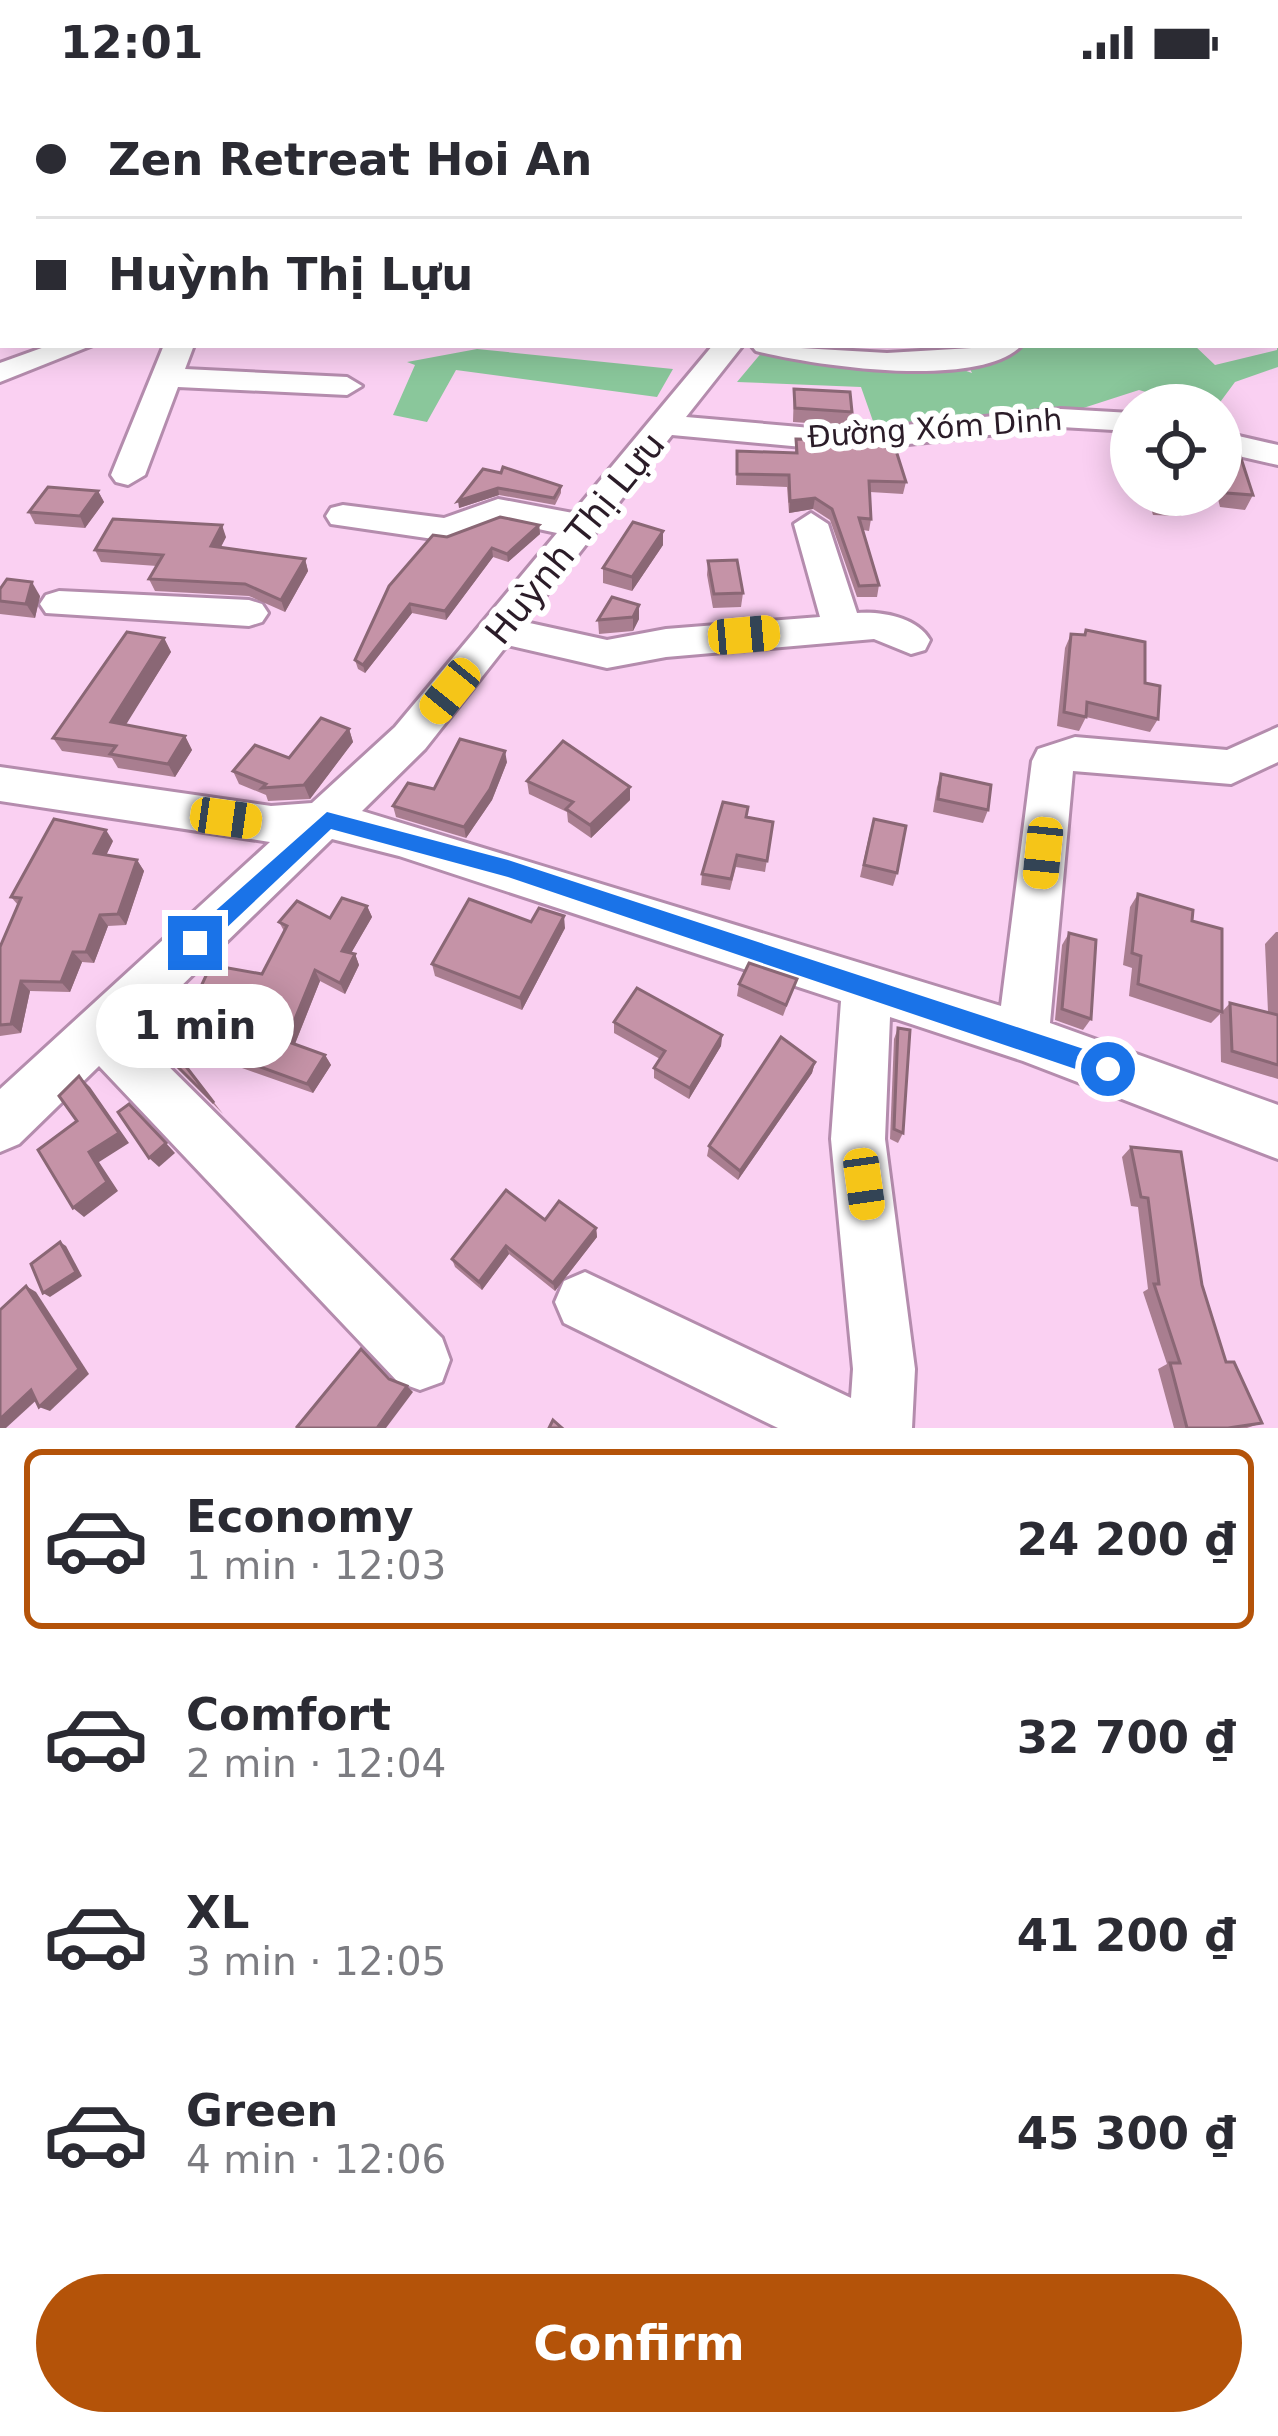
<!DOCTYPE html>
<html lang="en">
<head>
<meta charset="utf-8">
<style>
	:root { --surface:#fff; --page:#f2f2f3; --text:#2b2b33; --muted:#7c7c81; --line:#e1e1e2; --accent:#b45309 }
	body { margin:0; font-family:"DejaVu Sans",sans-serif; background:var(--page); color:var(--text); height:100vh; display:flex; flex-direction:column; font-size:45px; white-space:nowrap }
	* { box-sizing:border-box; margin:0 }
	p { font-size:39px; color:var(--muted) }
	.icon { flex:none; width:66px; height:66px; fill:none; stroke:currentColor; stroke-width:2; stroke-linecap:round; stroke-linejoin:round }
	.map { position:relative; height:1344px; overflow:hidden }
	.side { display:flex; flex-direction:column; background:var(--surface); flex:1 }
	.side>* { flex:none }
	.guide { position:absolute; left:0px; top:0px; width:1278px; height:264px; box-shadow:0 6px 30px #0003; display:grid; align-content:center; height:264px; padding:0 36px; background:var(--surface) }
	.controls { position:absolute; left:1110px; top:300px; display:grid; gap:24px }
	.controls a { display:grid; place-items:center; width:132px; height:132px; border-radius:50%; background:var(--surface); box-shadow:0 6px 30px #0003; font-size:60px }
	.end { position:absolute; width:54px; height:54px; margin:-27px; border:15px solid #1a73e8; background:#fff; box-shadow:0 0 0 6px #fff }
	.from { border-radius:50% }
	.bubble { position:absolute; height:84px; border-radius:42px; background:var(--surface); box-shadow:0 6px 30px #0003; font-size:39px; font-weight:800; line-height:84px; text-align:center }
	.car { position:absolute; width:36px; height:72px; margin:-36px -18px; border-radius:15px; box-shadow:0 0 9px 3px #0007; background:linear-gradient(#f5c518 24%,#345 0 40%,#f5c518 0 76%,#345 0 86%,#f5c518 0) }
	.guide b { display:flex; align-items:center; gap:42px; height:114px; font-size:45px }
	.guide b+b { border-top:3px solid var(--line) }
	.guide i { width:30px; height:30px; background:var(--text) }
	ul { padding:21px 0 0; list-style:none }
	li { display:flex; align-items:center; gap:36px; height:180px; margin:0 24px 18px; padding:0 12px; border:6px solid transparent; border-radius:18px }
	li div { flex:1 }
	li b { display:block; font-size:45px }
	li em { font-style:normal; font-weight:800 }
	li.on { border-color:var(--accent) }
	li>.icon { width:108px; height:108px; stroke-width:1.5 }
	.cta { display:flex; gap:24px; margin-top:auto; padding:24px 36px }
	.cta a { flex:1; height:138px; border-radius:72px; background:var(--accent); color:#fff; font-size:48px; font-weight:800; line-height:138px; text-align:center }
	.status { display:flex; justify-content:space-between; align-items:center; height:84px; padding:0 60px; background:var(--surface); direction:ltr }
	.status svg { height:33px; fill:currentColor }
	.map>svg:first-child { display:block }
	.green { fill:#8ac79b }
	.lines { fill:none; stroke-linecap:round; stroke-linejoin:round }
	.stream { stroke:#626aa0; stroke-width:4.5 }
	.minor-casing { stroke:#b48cad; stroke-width:6 }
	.minor { fill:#fff; fill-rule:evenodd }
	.wall { fill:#a97e90 }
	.shaded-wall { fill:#8a6775 }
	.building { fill:#c593a7; stroke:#8a6775; stroke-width:3 }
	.route { fill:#1a73e8 }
	.labels { text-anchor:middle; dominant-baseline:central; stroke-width:12; stroke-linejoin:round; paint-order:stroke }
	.far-street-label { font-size:30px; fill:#2b1c28; stroke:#fff }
	.street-label { font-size:36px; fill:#2b1c28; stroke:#fff }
</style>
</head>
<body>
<div class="status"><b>12:01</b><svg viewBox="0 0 49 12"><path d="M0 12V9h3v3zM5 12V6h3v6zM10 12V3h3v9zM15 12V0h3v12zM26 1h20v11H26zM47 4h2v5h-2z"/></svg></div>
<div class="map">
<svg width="1278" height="1344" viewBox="0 0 1278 1344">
	<rect width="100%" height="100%" fill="#fad0f2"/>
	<g class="green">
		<polygon points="1278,250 1278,283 1235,298 1218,321 1191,321 1139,306 1074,327 912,346 874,340 861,303 737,298 768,261 889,280 944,279 972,289 966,277 996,261 1194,261 1215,281 1277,266"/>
		<polygon points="477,265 673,285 657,313 456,286 427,338 393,331 415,281 407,278"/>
	</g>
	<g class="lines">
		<polyline class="stream" points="866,3 878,0"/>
		<defs>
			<g id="minor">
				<polygon points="692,0 714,0 689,3"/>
				<polygon points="932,0 969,0 972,3 935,3"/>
				<rect x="0" y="104" width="3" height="14"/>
				<polygon points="50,261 93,261 0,298 0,279"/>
				<polygon points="164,261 194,261 185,285 347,293 362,302 347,311 178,303 145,391 128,401 116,398 111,391"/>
				<path d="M713 261H743L686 333 846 347 1061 325 1131 329V347L1061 343 846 367 672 351 525 538 607 556 666 545 820 533 794 440 811 429 828 440 857 529C881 527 917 533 930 556L925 566 911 570 874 555 666 573 607 584 507 561 425 665 362 727 1001 922 1032 677 1038 665 1075 653 1227 666 1278 643V678L1231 700 1073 687 1050 939 1278 1021V1075L1023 977 890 933 885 1055 915 1285 912 1344H778L564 1239 555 1218 564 1197 585 1188 851 1314 853 1285 831 1055 841 917 399 772 332 755 134 948 442 1254 450 1276 442 1298 420 1306 398 1298 99 982 19 1060 0 1068V1005L270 758 0 717V683L271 722 312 719 395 643 557 449 501 437 447 457 331 440 326 432 331 424 343 421 444 434 498 415 573 429Z"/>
				<path d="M751 261 887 269 1022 261C980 307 811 281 756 267Z"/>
				<polygon points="1221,348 1278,361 1278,381 1221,368"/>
				<polygon points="59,507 249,516 262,520 268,529 262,538 249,542 46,529 40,520 46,511"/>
			</g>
		</defs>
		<use href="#minor" class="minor-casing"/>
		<use href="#minor" class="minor"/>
	</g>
	<g class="wall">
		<polygon points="1275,184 1278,184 1278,213 1275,209"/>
		<polygon points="794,305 852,328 850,342 793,338"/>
		<polygon points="796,355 906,398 903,410 870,408 871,435 869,447 863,446 879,501 877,513 857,513 830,436 813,425 789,429 787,403 736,401 737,367 795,369"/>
		<polygon points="1221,361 1253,411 1245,426 1220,423 1217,411 1221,411"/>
		<polygon points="483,385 561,402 561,409 555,421 499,411 459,424"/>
		<polygon points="98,407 104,418 85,444 35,440 29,428"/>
		<polygon points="1147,411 1185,411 1188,418 1181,432 1153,431"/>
		<polygon points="539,441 540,450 508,478 493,473 446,536 412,529 365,589 358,585 355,576 447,453"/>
		<polygon points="663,447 663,461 632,507 603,499 603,484"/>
		<polygon points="226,453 221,463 305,475 308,487 285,528 249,512 155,507 149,495 157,482 101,478 95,466"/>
		<polygon points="708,477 743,509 741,523 713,524 707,491"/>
		<polygon points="0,505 40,512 35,534 0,530"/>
		<polygon points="612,513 639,535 633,547 599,550 598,536"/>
		<polygon points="1086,546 1145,599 1158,635 1150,648 1086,633 1079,647 1057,642 1065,564 1071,550 1083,551"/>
		<polygon points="164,554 171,568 125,641 185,652 192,666 175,693 118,684 112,674 62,667 53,654"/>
		<polygon points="349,645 353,658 310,715 268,717 266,711 239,700 233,687 289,674"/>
		<polygon points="507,678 492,716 466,754 396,733 393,722"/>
		<polygon points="941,690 988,726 983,739 933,728 937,703"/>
		<polygon points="527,697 630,703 630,716 591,754 568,738 567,728 529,710"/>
		<polygon points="747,734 773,738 765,788 736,783 730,806 701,801 702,790"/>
		<polygon points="870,748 897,789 893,802 860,793"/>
		<polygon points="113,757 106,771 137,776 144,787 126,841 108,842 94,879 82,878 70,908 30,907 21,949 0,952 0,863 18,821 11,813"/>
		<polygon points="1138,810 1192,837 1222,928 1211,939 1129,912 1132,884 1123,881 1130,823"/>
		<polygon points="367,822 372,833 351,869 355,870 359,881 345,910 320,897 295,960 325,971 331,981 313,1009 242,984 236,974 262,934 204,923 196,913 262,890 284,847 279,838 330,834"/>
		<polygon points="531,838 565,844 522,926 435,892 432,880"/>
		<polygon points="1276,848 1278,848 1278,995 1221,978 1220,930 1230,919 1268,928 1265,860"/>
		<polygon points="1069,849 1091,935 1083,946 1055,936 1062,861"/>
		<polygon points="797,895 783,932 737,912 739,900"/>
		<polygon points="614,938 722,951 721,962 689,1015 654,994 654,984 660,975 614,949"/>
		<polygon points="898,944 903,1049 898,1059 890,1055 894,955"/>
		<polygon points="171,963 223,1030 164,969"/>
		<polygon points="815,978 812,989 738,1096 707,1072 709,1062"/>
		<polygon points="1131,1063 1202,1201 1226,1278 1262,1339 1247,1344 1174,1344 1158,1285 1167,1280 1143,1208 1148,1205 1138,1123 1131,1122 1122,1073"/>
		<polygon points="545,1136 596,1144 597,1153 555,1207 509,1170 482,1206 455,1183 452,1175"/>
	</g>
	<g class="shaded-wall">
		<polygon points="1,241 3,258 0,263 0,243"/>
		<polygon points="498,404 499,411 459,424 458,417"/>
		<polygon points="98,407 104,418 85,444 80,432"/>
		<polygon points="815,414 813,425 789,429 790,417"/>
		<polygon points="222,441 226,453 215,474 211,462"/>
		<polygon points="539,441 540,450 508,478 507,470"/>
		<polygon points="663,447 663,461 632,507 632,493"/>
		<polygon points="492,464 493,473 446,536 445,527"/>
		<polygon points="305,475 308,487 285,528 281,516"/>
		<polygon points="32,498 40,512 35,534 26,520"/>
		<polygon points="410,520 412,529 365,589 363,581"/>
		<polygon points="639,521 639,535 633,547 633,533"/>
		<polygon points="164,554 171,568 119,652 111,638"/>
		<polygon points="349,645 353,658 310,715 304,701"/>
		<polygon points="185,652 192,666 175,693 168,680"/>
		<polygon points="505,667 507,678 492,716 466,754 464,743"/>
		<polygon points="630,703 630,716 591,754 590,741"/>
		<polygon points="106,746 113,757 102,780 94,769"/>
		<polygon points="137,776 144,787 126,841 118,830"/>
		<polygon points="367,822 372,833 346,878 342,867"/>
		<polygon points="100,831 108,842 94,879 86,868"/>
		<polygon points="564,832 565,844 522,926 520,914"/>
		<polygon points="73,868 82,878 70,908 61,898"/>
		<polygon points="355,870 359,881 345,910 340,899"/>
		<polygon points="315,886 320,897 292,967 286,957"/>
		<polygon points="21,897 30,907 21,949 11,940"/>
		<polygon points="722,951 721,962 689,1015 690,1004"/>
		<polygon points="325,971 331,981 313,1009 307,1000"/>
		<polygon points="815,978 812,989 738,1096 740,1087"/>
		<polygon points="79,992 90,1003 129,1059 99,1078 118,1107 84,1133 73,1124 89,1068"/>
		<polygon points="166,1059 175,1069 159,1083 149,1074"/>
		<polygon points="596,1144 597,1153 555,1207 553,1199"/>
		<polygon points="60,1158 66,1162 82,1192 50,1213 43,1209"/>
		<polygon points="506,1162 509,1170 482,1206 479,1198"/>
		<polygon points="26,1202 36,1208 89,1290 50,1327 39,1323"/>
		<polygon points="407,1302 413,1308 386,1344 377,1344"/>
		<polygon points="31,1306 42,1311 6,1344 0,1344 0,1335"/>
	</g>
	<g class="building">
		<polygon points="1006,0 1056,0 1057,3 1007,3"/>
		<polygon points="1275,80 1276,92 1278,91 1278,114 1275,113"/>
		<polygon points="794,305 850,308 852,328 795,324"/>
		<polygon points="796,355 893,357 906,398 869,397 871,435 859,434 879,501 859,502 832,425 815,414 790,417 789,391 737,390 737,367 797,369"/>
		<polygon points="1221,361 1237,362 1253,411 1227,409 1221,387"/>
		<polygon points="503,383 561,402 554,414 498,404 458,417 483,385 501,389"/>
		<polygon points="48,403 98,407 80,432 29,428"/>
		<polygon points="1158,411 1185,411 1188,418 1160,417"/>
		<polygon points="500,433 539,441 507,470 492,464 445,527 410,520 363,581 355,576 389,502 433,451 447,453"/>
		<polygon points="113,435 222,441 211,462 305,475 281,516 245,500 149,495 163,471 95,466"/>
		<polygon points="633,438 663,447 632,493 603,484"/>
		<polygon points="737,476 743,509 714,510 708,477"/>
		<polygon points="7,495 32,498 26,520 0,517 0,505"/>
		<polygon points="612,513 639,521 633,533 598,536"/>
		<polygon points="1086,546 1145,558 1145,599 1160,602 1158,635 1087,618 1086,633 1064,628 1071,550 1085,551"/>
		<polygon points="127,548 164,554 111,638 185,652 168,680 110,670 116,662 53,654"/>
		<polygon points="321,634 349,645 304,701 262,704 266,700 233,687 255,661 289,674"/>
		<polygon points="460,655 505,667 490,705 464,743 393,722 408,699 434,705"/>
		<polygon points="563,657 630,703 590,741 566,725 573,718 527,697"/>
		<polygon points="941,690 991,701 988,726 938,715"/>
		<polygon points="723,718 748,723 746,733 773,738 767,777 737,771 731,795 702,790"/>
		<polygon points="54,735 106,746 94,769 137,776 118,830 100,831 86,868 73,868 61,898 21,897 11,940 0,941 0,863 21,814 11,813"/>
		<polygon points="874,735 906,742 897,789 864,781"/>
		<polygon points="1138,810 1193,826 1192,837 1222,845 1222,928 1138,900 1141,872 1132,869"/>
		<polygon points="342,814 367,822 342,867 355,870 340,899 315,886 286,957 325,971 307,1000 236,974 267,925 196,913 211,881 262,890 287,842 279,838 297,817 330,834"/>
		<polygon points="469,815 531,838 539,824 564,832 520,914 432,880"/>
		<polygon points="1069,849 1096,856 1091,935 1062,925"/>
		<polygon points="749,879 797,895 786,921 739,900"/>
		<polygon points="637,904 722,951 690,1004 654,984 665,967 614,938"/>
		<polygon points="1230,919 1278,931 1278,981 1232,967"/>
		<polygon points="898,944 910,946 903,1049 894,1045"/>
		<polygon points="781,953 815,978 740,1087 709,1062"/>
		<polygon points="171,963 214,1019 164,969"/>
		<polygon points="79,992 119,1049 89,1068 107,1098 73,1124 38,1066 77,1037 59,1012"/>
		<polygon points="129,1020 166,1059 149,1074 118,1028"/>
		<polygon points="1131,1063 1181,1068 1202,1201 1226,1278 1234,1278 1262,1339 1228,1344 1187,1344 1170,1279 1180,1279 1154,1200 1159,1200 1148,1114 1141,1113"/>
		<polygon points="506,1106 545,1136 559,1117 596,1144 553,1199 506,1162 479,1198 452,1175"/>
		<polygon points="60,1158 76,1188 43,1209 31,1180"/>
		<polygon points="26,1202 79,1285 39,1323 31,1306 0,1335 0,1226"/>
		<polygon points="361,1265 389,1295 407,1302 377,1344 298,1344 297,1343"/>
		<polygon points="553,1336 562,1344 549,1344"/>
	</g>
	<polygon class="route" points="327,728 508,776 1108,973 1120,985 1108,996 508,793 331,745 203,866 187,866 187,852"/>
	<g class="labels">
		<g class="far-street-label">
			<text transform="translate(935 344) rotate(-4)">Đường Xóm Dinh</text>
		</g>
		<g class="street-label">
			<text transform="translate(575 454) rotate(-51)">Huỳnh Thị Lựu</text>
		</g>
	</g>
</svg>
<div class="controls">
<a><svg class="icon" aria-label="locate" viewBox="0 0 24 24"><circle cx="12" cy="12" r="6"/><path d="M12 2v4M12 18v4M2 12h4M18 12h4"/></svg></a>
</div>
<i class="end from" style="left:1108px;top:985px"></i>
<i class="end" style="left:195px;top:859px"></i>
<div class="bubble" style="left:96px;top:900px;width:198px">1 min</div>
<i class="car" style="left:744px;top:551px;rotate:85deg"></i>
<i class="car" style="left:450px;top:607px;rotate:219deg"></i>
<i class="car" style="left:226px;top:734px;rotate:98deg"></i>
<i class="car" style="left:1043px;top:769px;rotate:186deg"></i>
<i class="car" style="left:864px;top:1100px;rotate:172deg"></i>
<div class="guide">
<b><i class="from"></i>Zen Retreat Hoi An</b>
<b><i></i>Huỳnh Thị Lựu</b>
</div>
</div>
<section class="side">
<ul>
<li class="on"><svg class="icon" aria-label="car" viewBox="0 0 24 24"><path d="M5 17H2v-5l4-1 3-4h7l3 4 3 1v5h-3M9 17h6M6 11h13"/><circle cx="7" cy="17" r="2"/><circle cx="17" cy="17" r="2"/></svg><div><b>Economy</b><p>1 min · 12:03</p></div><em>24 200 ₫</em></li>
<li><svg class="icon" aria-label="car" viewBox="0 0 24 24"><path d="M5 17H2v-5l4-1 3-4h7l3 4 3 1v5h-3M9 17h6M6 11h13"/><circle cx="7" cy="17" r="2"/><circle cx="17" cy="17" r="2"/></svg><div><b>Comfort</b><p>2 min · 12:04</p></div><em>32 700 ₫</em></li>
<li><svg class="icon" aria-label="car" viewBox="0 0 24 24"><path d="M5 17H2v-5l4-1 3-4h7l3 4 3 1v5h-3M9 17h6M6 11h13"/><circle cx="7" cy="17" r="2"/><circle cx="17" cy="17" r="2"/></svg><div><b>XL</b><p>3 min · 12:05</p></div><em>41 200 ₫</em></li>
<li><svg class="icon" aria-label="car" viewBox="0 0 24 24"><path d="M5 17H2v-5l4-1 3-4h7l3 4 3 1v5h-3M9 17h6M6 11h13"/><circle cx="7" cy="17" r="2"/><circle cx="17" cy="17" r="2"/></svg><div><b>Green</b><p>4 min · 12:06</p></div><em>45 300 ₫</em></li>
</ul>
<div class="cta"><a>Confirm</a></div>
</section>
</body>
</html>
